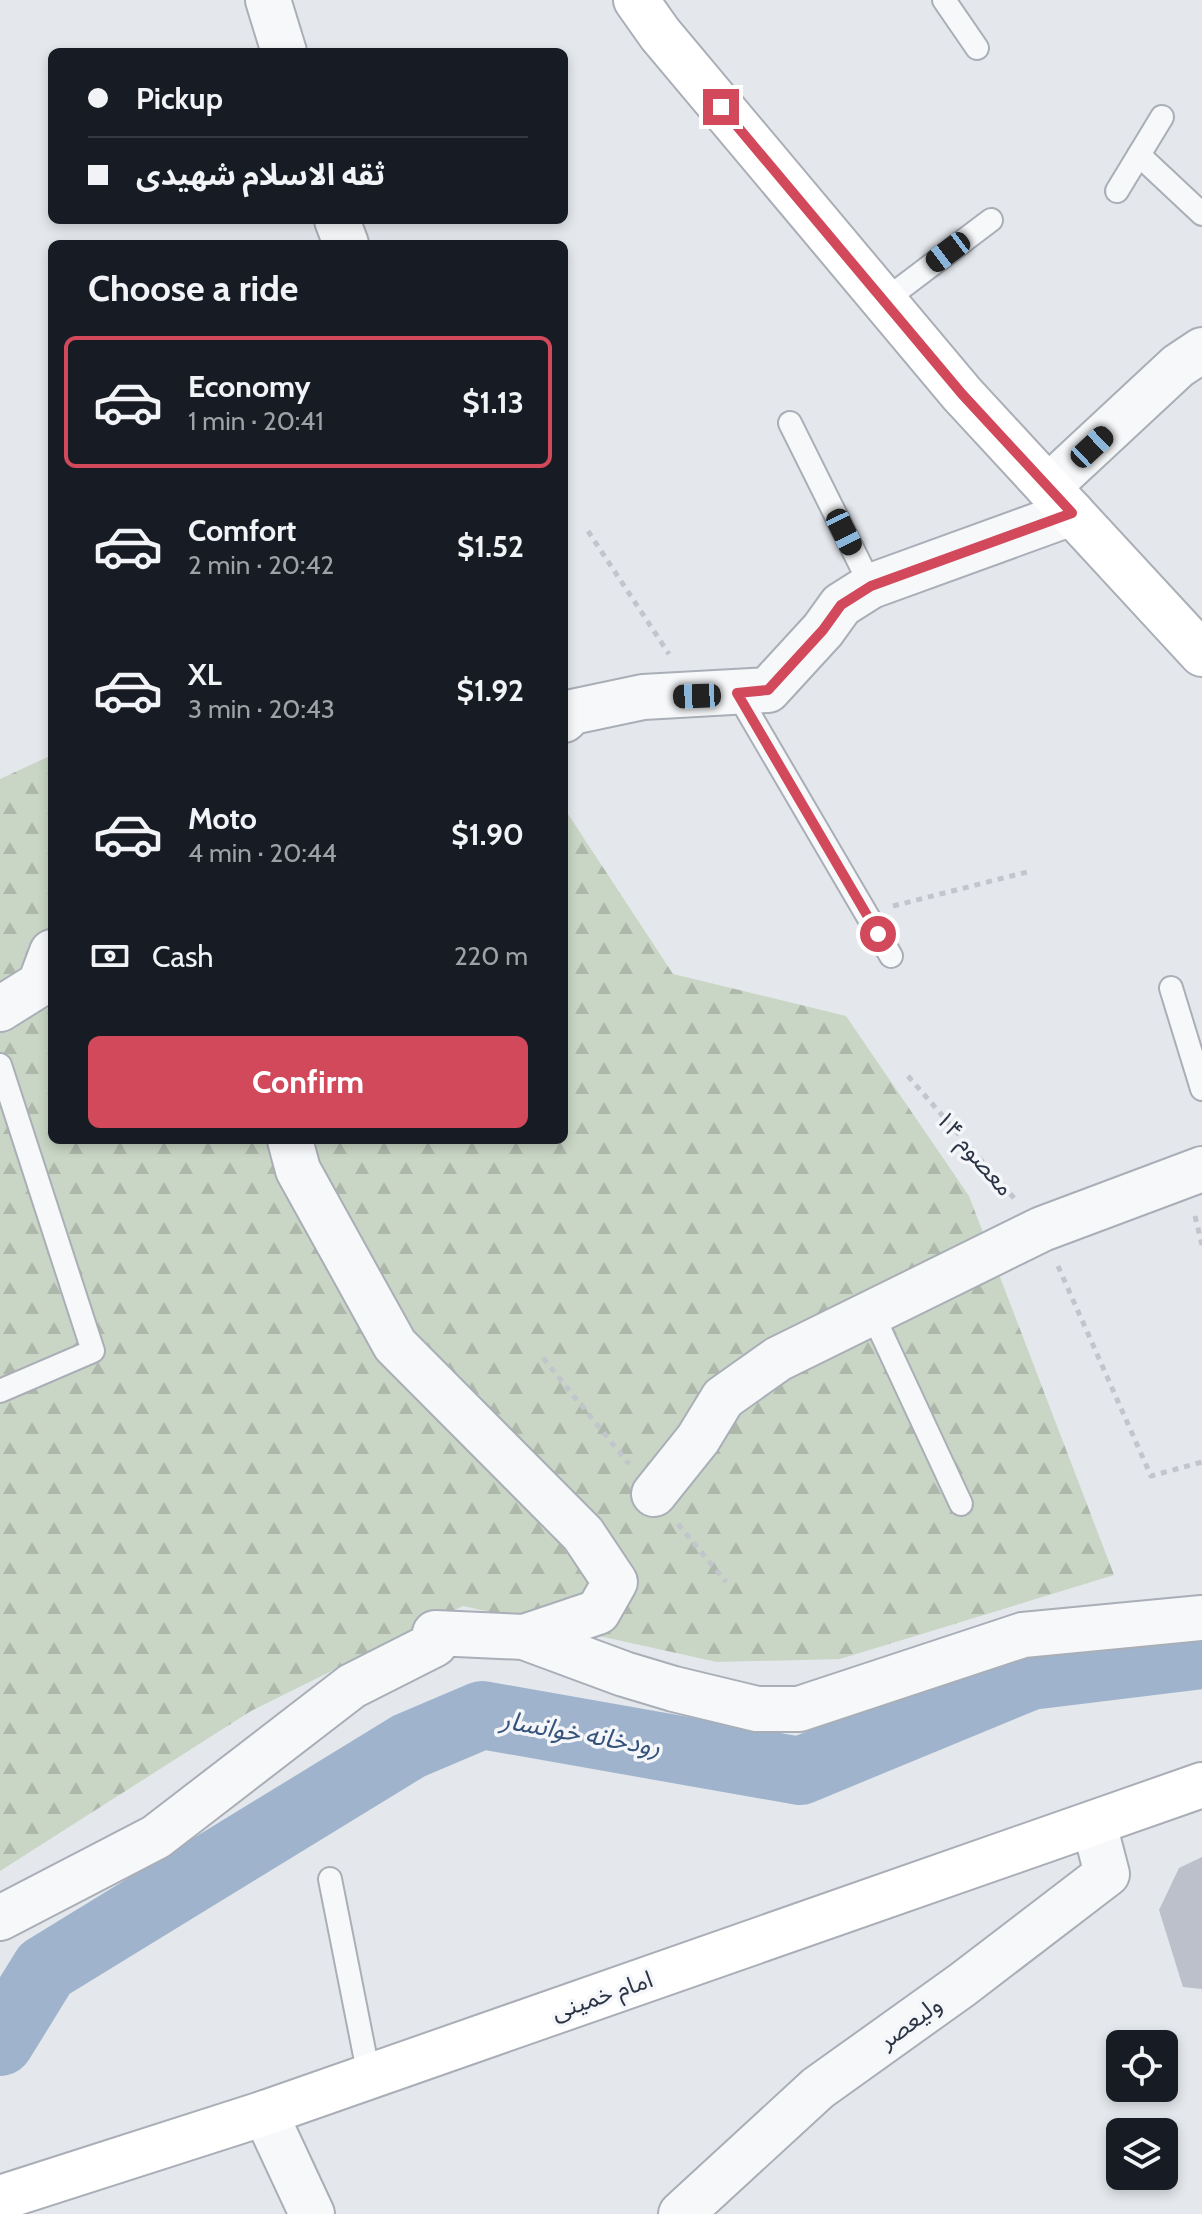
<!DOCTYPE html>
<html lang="en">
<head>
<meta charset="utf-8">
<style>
	:root { --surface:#171b24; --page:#242831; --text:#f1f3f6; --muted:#9ea1a6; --line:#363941; --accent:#d1495b }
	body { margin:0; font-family:Cabin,"Noto Sans Arabic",sans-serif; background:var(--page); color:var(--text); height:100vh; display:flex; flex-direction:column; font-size:30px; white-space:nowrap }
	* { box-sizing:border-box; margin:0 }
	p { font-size:26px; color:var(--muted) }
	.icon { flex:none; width:44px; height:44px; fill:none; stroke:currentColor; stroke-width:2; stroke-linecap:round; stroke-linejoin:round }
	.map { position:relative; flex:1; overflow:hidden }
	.drawer { position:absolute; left:48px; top:240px; width:520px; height:904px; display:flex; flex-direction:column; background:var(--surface); border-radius:12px; box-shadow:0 4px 12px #0003 }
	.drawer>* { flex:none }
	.top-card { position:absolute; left:48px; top:48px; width:520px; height:176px; border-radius:12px; box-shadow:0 4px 12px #0003; display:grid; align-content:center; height:176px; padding:0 40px; background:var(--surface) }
	.controls { position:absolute; left:1106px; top:2030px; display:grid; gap:16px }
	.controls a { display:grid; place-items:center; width:72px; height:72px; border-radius:12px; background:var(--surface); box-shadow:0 4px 12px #0003; font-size:40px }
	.end { position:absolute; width:36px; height:36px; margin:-18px; border:10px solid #d1495b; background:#fff; box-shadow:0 0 0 4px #fff }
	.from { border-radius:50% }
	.car { position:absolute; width:24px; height:48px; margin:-24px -12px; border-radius:10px; box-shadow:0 0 6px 2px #0007; background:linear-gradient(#222 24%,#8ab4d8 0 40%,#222 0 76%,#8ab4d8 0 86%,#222 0) }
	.top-card b { display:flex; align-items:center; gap:28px; height:76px; font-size:30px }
	.top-card b+b { border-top:2px solid var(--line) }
	.top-card i { width:20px; height:20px; background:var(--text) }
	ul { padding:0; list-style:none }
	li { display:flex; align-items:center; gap:24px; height:132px; margin:0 16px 12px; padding:0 24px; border:4px solid transparent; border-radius:12px }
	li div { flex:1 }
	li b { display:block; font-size:30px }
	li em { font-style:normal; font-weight:700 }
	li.current { border-color:var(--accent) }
	li>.icon { width:72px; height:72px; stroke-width:1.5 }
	h2 { padding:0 40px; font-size:36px; line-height:96px }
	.pay { display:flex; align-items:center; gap:20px; height:88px; padding:0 40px; font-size:30px }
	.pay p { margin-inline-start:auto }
	.primary-button { display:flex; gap:16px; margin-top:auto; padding:16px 40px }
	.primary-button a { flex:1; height:92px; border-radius:12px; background:var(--accent); color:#fff; font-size:32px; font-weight:700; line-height:92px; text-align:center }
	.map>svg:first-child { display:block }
	.forest { fill:url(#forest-firs) }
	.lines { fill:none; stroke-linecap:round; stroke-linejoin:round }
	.stream { stroke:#9fb4cc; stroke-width:11 }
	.river { stroke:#9fb4cc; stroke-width:68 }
	.building { fill:#bbc0ca }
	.lane-casing { stroke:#a9aeb7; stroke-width:26 }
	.street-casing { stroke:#a9aeb7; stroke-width:48 }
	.secondary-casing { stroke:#a9aeb7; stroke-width:48 }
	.path { stroke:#c2c5cb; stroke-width:5; stroke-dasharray:6 6; stroke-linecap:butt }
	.lane { stroke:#f7f8fa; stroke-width:22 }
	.street { stroke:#f7f8fa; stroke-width:44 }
	.secondary { stroke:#fff; stroke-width:44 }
	.route { stroke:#d1495b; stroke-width:10 }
	.labels { text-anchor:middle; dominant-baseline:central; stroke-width:7; stroke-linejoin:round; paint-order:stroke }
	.street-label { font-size:24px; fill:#2b3445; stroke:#f4f6f9 }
	.water-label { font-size:26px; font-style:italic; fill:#34527a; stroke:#f4f6f9 }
</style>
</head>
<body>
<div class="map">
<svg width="1202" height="2214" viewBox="0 0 1202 2214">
	<defs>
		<pattern id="forest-firs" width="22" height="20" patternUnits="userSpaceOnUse" patternTransform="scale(2)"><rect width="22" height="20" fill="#c9d6c5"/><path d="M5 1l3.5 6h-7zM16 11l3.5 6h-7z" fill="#adb8ab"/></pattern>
	</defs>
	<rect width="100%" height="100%" fill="#e4e7ec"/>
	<polygon class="forest" points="52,755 52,1140 564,1140 564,808 673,974 846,1016 969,1196 1114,1575 840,1659 717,1662 463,1606 251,1711 0,1871 0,779"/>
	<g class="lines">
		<polyline class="stream" points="0,1983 45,1969"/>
		<polyline class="river" points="0,2042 45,1969 409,1746 482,1715 800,1771 1030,1676 1202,1655"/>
	</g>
	<polygon class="building" points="1202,1857 1202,1989 1183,1987 1159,1910 1179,1868"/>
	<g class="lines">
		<defs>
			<g id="lane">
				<polyline points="944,0 977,48"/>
				<polyline points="1139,155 1202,214"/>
				<polyline points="1117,191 1162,117"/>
				<polyline points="884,301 991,220"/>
				<polyline points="790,423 871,586"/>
				<polyline points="737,693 891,956"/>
				<polyline points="1171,988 1202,1089"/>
				<polyline points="0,1065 93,1351 0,1391"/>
				<polyline points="872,1313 961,1504"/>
				<polyline points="330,1879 369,2076"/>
			</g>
			<g id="street">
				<polyline points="268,0 284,52"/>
				<polyline points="337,220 346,244"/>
				<polyline points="1048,487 1178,366 1202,350"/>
				<polyline points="564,720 572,712 643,697 768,690 823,630 841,605 871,586 1072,513"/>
				<polyline points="0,1009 40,984 52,952"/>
				<polyline points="290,1140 298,1170 395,1345 583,1534 615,1582 598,1612 524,1637"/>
				<polyline points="654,1494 698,1439 723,1398 778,1359 1042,1229 1202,1169"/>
				<polyline points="0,1918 156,1837 352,1686 435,1644 435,1633 524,1637 624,1674 674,1689 757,1709 799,1709 1023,1635 1202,1618"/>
				<polyline points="265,2113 312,2214"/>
				<polyline points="681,2214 818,2088 962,1985 1107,1874 1094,1824"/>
			</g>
			<g id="secondary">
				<polyline points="636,0 660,34 962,394 1202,654"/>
				<polyline points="0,2198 265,2113 1202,1785"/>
			</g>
		</defs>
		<use href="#lane" class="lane-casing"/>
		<use href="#street" class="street-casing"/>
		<use href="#secondary" class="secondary-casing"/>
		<g class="path">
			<polyline points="588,531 669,654"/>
			<polyline points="893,906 1031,871"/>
			<polyline points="908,1076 1014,1198"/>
			<polyline points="1195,1216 1202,1245"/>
			<polyline points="1058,1266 1151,1476 1202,1462"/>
			<polyline points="543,1358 629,1464"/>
			<polyline points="678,1524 726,1582"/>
		</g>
		<use href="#lane" class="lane"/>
		<use href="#street" class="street"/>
		<use href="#secondary" class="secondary"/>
	</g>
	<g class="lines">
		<polyline class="route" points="721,107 962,394 1072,513 871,586 841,605 823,630 768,690 737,693 878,934"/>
	</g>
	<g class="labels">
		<g class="street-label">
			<text transform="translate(975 1153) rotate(49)">۱۴ معصوم</text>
			<text transform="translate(602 1995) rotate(-19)">امام خمینی</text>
			<text transform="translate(910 2022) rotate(-36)">ولیعصر</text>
		</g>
		<g class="water-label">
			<text transform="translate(581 1733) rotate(10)">رودخانه خوانسار</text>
		</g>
	</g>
</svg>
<div class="controls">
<a><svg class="icon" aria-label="locate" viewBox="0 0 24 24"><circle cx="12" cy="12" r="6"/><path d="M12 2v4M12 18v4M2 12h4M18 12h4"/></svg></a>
<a><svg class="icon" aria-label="layers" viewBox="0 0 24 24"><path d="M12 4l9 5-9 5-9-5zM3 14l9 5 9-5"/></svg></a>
</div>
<i class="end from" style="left:878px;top:934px"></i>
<i class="end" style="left:721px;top:107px"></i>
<i class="car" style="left:948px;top:252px;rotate:233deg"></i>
<i class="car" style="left:1092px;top:447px;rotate:47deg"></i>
<i class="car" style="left:844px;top:532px;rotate:154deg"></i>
<i class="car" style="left:697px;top:696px;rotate:268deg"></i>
<div class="top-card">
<b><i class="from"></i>Pickup</b>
<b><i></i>ثقه الاسلام شهیدی</b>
</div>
<section class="drawer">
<h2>Choose a ride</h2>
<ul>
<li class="current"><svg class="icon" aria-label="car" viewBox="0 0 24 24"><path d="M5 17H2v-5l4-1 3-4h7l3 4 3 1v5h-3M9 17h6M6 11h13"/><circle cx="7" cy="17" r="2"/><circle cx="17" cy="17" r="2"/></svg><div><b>Economy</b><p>1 min · 20:41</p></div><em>$1.13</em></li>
<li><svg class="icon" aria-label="car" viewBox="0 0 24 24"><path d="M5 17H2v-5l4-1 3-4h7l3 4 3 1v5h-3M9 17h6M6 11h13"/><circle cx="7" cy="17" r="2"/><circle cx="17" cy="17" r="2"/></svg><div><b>Comfort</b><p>2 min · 20:42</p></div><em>$1.52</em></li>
<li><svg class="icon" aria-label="car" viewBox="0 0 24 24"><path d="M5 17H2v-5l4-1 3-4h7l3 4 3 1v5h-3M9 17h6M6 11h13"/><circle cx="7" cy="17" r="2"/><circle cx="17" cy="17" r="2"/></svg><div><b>XL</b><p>3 min · 20:43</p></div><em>$1.92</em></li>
<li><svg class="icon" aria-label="car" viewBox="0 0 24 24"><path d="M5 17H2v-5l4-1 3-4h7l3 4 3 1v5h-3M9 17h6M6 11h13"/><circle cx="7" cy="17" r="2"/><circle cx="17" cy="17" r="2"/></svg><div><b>Moto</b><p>4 min · 20:44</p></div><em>$1.90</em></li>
</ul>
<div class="pay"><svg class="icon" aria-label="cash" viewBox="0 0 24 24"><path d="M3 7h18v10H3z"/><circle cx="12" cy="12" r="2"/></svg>Cash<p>220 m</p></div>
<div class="primary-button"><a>Confirm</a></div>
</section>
</div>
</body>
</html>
